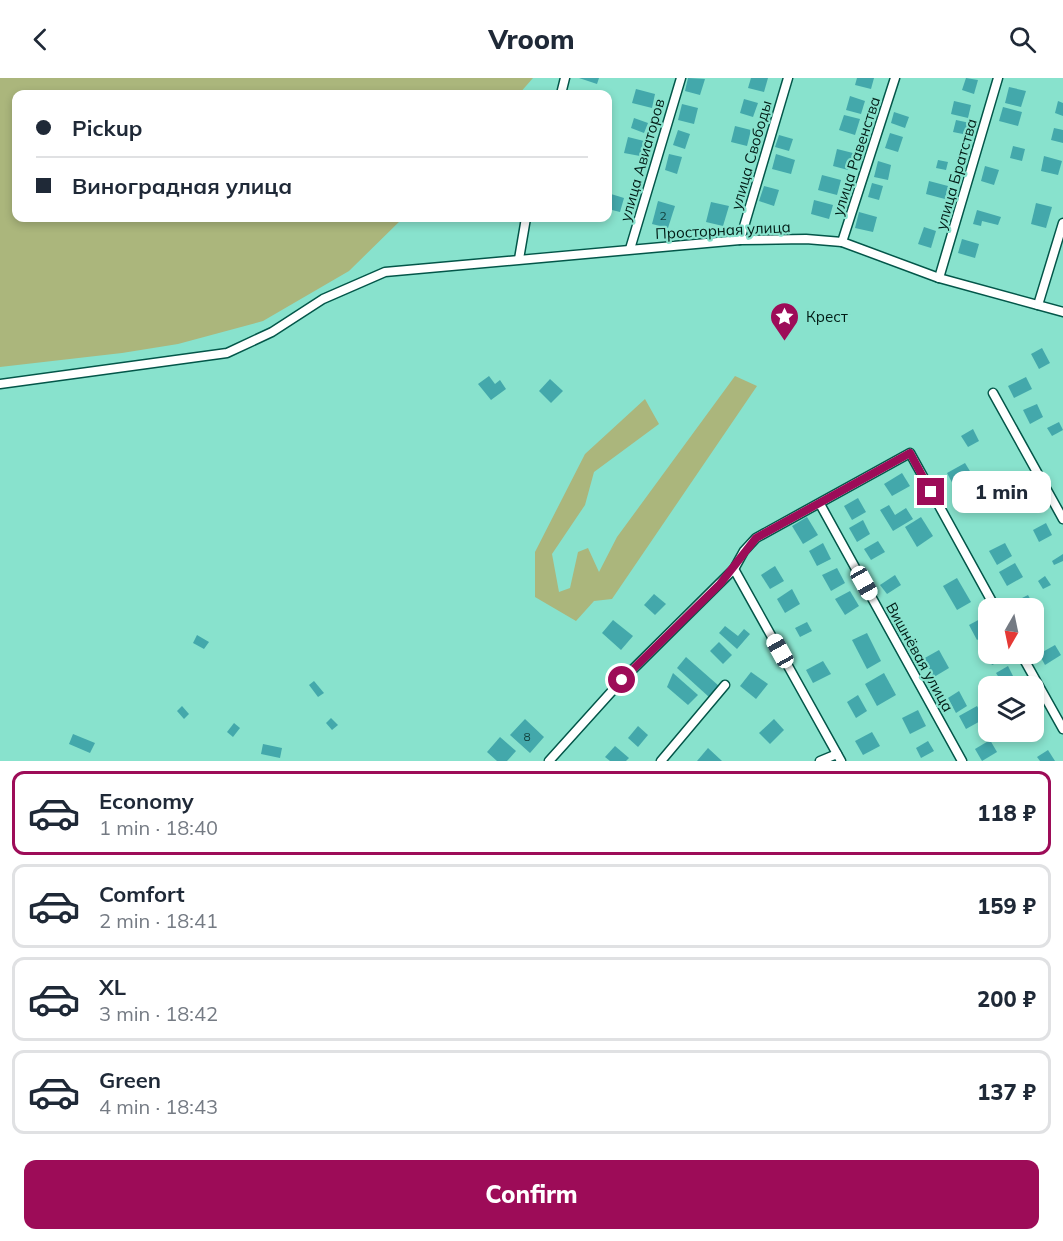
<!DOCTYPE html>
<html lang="en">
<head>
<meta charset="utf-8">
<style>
	:root { --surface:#fff; --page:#f6f6f7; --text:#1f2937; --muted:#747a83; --line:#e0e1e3; --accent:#9d0c58 }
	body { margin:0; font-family:Mulish,sans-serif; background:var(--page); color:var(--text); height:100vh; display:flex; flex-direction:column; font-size:22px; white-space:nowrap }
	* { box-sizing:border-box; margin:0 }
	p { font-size:20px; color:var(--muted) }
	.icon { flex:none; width:33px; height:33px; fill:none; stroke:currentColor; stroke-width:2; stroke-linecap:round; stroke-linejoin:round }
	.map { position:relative; height:683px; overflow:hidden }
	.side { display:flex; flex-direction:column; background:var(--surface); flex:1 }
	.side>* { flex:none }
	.top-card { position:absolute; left:12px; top:12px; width:600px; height:132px; border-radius:12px; box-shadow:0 3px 9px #0003; display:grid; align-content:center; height:132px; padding:0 24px; background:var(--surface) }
	.needle { width:39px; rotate:189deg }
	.tools { position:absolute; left:978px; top:520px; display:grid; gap:12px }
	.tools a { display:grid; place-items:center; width:66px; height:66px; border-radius:12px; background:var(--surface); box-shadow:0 3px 9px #0003; font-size:30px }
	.end { position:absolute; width:27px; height:27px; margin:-14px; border:8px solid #9d0c58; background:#fff; box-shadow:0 0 0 3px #fff }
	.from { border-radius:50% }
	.bubble { position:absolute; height:42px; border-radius:12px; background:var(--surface); box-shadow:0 3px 9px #0003; font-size:20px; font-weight:800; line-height:42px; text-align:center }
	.car { position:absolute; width:18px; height:36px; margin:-18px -9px; border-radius:8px; box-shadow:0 0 4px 2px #0007; background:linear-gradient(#fff 24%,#345 0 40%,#fff 0 76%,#345 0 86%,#fff 0) }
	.top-card b { display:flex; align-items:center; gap:21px; height:57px; font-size:22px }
	.top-card b+b { border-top:2px solid var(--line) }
	.top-card i { width:15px; height:15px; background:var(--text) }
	ul { padding:10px 0 0; list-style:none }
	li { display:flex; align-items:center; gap:18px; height:84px; margin:0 12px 9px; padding:0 12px; border:3px solid var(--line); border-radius:12px }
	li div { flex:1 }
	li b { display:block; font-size:22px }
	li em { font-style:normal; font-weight:800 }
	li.active { border-color:var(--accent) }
	li>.icon { width:54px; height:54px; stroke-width:1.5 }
	.action { display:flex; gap:12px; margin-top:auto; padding:12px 24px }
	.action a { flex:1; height:69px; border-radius:12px; background:var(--accent); color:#fff; font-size:24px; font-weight:800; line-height:69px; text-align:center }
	header { display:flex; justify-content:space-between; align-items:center; height:78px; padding:0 24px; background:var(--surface); font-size:27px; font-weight:800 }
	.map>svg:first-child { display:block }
	.green { fill:#abb67c }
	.building { fill:#43a8ab }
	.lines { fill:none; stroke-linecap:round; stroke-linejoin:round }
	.minor-casing { stroke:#035649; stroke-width:11 }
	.minor { stroke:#fff; stroke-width:8 }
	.route { stroke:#9d0c58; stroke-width:8 }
	.labels { text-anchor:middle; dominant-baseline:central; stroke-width:4.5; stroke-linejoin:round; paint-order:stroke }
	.number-label { font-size:12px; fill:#113e3a }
	.street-label { font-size:15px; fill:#001b15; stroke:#88e2cd }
	.poi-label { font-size:15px; fill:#001b15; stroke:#88e2cd; text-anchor:start }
</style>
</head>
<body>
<header><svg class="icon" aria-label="back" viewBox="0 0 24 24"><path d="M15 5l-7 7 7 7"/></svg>Vroom<svg class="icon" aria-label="search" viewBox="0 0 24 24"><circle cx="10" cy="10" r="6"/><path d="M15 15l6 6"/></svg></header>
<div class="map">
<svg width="1063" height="683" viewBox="0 0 1063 683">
	<rect width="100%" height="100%" fill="#88e2cd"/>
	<g class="green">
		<polygon points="0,0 533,0 519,16 16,16 16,140 403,140 349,193 263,243 178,266 122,275 0,289"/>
		<polygon points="735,298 757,308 612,521 594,523 576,543 535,519 535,474 585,376 645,321 659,346 594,394 585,427 552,476 559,514 570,510 578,474 588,470 599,494 617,459"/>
	</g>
	<g class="building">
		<polygon points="579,0 599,0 597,6"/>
		<polygon points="688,0 705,1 700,17 685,13"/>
		<polygon points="751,0 768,0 764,14 748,10"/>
		<polygon points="857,0 874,0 871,11 855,7"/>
		<polygon points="966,0 978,2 974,16 962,12"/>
		<polygon points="1009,9 1026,13 1021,29 1005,25"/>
		<polygon points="636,11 655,16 652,30 632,25"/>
		<polygon points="850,18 865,23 861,36 846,32"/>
		<polygon points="744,21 758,25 753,39 740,35"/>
		<polygon points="954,23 971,27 968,40 951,36"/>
		<polygon points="1058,23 1063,25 1063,38 1055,35"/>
		<polygon points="682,26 698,30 694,46 678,42"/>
		<polygon points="1003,29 1022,34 1018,48 999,43"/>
		<polygon points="894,34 909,39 905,50 891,45"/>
		<polygon points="844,37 860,41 855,57 839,52"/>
		<polygon points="634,40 648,45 644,55 631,50"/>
		<polygon points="956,42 970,45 968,53 964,52 963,56 953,54"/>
		<polygon points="735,48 751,52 747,68 731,64"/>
		<polygon points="1054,50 1063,52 1063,65 1051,62"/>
		<polygon points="678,52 690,56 685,71 673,67"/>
		<polygon points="890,55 903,59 898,74 885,70"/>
		<polygon points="779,57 793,61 789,73 775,69"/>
		<polygon points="628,59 644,63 640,78 624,75"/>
		<polygon points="1013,68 1025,71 1022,83 1010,80"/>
		<polygon points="837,71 853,75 848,92 833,88"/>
		<polygon points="669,76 682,79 677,96 665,92"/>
		<polygon points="776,76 795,82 791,96 772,91"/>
		<polygon points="1044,78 1062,83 1058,97 1041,93"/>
		<polygon points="938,82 948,84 946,92 936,90"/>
		<polygon points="878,83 891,87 888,102 874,99"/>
		<polygon points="985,88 999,92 994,107 981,103"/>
		<polygon points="822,97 841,102 837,117 818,112"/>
		<polygon points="929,103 948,108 945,121 926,116"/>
		<polygon points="872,105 883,108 879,122 868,119"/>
		<polygon points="764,108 779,112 774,128 759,123"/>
		<polygon points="611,116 624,120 620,134 608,131"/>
		<polygon points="814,122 833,127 829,141 811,136"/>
		<polygon points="658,123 675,128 668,150 652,146"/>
		<polygon points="711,124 729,128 723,148 706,144"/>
		<polygon points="1036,125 1052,129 1046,150 1031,146"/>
		<polygon points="977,132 1001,139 998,147 982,143 981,148 973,146"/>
		<polygon points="859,134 877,139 873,154 855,150"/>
		<polygon points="924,149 936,153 931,170 918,166"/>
		<polygon points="962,161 979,166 975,180 958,175"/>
		<polygon points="1042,270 1050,285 1039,291 1031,276"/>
		<polygon points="489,298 495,306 500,302 506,311 491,322 478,306"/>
		<polygon points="1026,299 1032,311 1014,320 1008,308"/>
		<polygon points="550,301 563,313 551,325 539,313"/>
		<polygon points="1037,326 1043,339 1030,346 1023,332"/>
		<polygon points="1059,344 1063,352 1052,358 1047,350"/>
		<polygon points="973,351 979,363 968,369 961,358"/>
		<polygon points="965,385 976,403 957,414 947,395"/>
		<polygon points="902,395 910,408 892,418 884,406"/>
		<polygon points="858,420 866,434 852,442 844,428"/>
		<polygon points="889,427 895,437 906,430 913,441 893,453 880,432"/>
		<polygon points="807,439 818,457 803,466 792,448"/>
		<polygon points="921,439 933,458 917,469 905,449"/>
		<polygon points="863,442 870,456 857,464 849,450"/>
		<polygon points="1046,445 1052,457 1039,464 1033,452"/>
		<polygon points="878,463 885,474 871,482 864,471"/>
		<polygon points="823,465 831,481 817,488 809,473"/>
		<polygon points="1005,465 1012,478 997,487 989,473"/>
		<polygon points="1063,476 1063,483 1054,487 1052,483"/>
		<polygon points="1015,485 1023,499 1007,508 999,494"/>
		<polygon points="775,488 784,503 770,511 761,497"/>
		<polygon points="837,490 845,505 831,513 822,497"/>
		<polygon points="895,497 901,507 887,516 880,507"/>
		<polygon points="1045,498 1051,507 1043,511 1038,503"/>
		<polygon points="957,500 971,524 957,532 943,508"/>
		<polygon points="792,511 800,526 785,535 777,521"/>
		<polygon points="850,513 859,528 845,537 835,521"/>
		<polygon points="654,516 666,526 655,537 644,527"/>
		<polygon points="1028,517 1035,530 1018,531 1014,524"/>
		<polygon points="1034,535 1040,547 1034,551"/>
		<polygon points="982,540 988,555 977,562 969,547"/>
		<polygon points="613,542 633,558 621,572 602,555"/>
		<polygon points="807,544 812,553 800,559 795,550"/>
		<polygon points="725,548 738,558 744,551 750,556 737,571 719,555"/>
		<polygon points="867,555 881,583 867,591 852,562"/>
		<polygon points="197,557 209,564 204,571 193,565"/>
		<polygon points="719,564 732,577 723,586 710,573"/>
		<polygon points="1055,567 1061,577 1045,587 1039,576"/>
		<polygon points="988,569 988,576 1002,576 1005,581 992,587 984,572"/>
		<polygon points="939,572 949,590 934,599 923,581"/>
		<polygon points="686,579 719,608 709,619 677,590"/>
		<polygon points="823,583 831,596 813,605 806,592"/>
		<polygon points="1008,588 1014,600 1003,606 996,595"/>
		<polygon points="751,594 768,606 756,621 740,608"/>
		<polygon points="673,595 698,617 688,627 667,609"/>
		<polygon points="884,595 896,617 877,628 865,606"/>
		<polygon points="314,603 324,615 318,619 309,607"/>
		<polygon points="959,613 967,628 956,635 948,620"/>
		<polygon points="858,617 867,633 856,640 847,624"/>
		<polygon points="182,628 189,636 184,641 177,633"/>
		<polygon points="977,628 984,641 966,651 959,638"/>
		<polygon points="918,632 926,648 910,656 902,640"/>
		<polygon points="1034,637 1041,650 1028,658 1026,654 1034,654"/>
		<polygon points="331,640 338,647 332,652 326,645"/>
		<polygon points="525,641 544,659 530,675 510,657"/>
		<polygon points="774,641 784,652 770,666 759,655"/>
		<polygon points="234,645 240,650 233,659 227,654"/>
		<polygon points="638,648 648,657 638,669 628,660"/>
		<polygon points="872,654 880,668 863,677 855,663"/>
		<polygon points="73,656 95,665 90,675 69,666"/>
		<polygon points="500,659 516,673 507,683 497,683 487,674"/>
		<polygon points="990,662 997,674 982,683 975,671"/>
		<polygon points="928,663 934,673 921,680 916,670"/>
		<polygon points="263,666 282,670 280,680 261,676"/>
		<polygon points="615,668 629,680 626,683 610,683 605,679"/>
		<polygon points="708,670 722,683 697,683"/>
		<polygon points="1048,672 1055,683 1040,683 1037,679"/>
	</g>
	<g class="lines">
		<defs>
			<g id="minor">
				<polyline points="561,16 565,0"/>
				<polyline points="740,162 788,0"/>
				<polyline points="842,164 895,0"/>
				<polyline points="630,171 681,0"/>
				<polyline points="519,181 526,140"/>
				<polyline points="939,200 998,0"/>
				<polyline points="1038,227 1063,145"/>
				<polyline points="0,306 227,275 272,254 323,221 385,194 740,162 806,161 842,164 939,200 1063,234"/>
				<polyline points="993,315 1063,441"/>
				<polyline points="820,426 962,683"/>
				<polyline points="734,491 841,683"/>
				<polyline points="1021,576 1063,651"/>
				<polyline points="549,683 622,602 734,491 744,473 756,460 910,375 996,531"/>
				<polyline points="661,683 725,607"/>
				<polyline points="820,683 837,676"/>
			</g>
		</defs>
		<use href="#minor" class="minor-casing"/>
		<use href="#minor" class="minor"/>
	</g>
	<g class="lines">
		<polyline class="route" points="622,602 720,506 756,460 910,375 931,414"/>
	</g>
	<defs>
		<symbol id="sight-pin" viewBox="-11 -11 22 30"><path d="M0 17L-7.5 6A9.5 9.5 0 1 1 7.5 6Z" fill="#9d0c58" stroke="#88e2cd"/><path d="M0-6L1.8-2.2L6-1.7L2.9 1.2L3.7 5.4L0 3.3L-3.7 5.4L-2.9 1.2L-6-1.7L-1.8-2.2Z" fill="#fff"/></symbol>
	</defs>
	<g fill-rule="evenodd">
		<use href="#sight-pin" x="768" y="222" width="33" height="45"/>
	</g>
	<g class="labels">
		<g class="number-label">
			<text x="663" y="137">2</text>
			<text x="527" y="658">8</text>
		</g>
		<g class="street-label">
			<text transform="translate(751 77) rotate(-74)">улица Свободы</text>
			<text transform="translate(856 78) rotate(-72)">улица Равенства</text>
			<text transform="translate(642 82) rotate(-74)">улица Авиаторов</text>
			<text transform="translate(956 96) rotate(-74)">улица Братства</text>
			<text transform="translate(723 152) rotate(-3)">Просторная улица</text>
			<text transform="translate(920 579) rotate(61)">Вишнёвая улица</text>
		</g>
		<g class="poi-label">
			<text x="806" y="238">Крест</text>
		</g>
	</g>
</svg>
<div class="tools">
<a><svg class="needle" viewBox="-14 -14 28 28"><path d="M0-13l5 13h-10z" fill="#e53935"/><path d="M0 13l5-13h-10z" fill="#747a83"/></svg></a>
<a><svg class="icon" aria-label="layers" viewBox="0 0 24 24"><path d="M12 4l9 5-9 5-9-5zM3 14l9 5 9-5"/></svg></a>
</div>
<i class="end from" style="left:622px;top:602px"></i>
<i class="end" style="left:931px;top:414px"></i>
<div class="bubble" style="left:952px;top:393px;width:99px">1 min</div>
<i class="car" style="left:864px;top:505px;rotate:151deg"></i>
<i class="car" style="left:780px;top:573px;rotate:331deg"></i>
<div class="top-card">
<b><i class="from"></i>Pickup</b>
<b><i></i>Виноградная улица</b>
</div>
</div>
<section class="side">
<ul>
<li class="active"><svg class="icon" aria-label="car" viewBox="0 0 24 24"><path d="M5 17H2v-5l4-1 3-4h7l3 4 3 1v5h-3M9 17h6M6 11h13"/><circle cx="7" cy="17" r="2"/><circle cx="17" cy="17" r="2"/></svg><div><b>Economy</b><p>1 min · 18:40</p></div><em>118 ₽</em></li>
<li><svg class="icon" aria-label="car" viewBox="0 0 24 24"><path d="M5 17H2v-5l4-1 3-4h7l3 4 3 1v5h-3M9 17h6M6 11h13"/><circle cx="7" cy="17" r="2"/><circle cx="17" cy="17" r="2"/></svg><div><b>Comfort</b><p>2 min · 18:41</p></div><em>159 ₽</em></li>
<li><svg class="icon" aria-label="car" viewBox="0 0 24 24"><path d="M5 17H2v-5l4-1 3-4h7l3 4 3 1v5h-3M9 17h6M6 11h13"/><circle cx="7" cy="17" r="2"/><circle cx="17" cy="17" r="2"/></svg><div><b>XL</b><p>3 min · 18:42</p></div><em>200 ₽</em></li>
<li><svg class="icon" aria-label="car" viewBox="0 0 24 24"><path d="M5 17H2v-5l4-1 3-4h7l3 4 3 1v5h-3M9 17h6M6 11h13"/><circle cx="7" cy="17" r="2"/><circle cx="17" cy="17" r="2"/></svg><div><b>Green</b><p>4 min · 18:43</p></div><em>137 ₽</em></li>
</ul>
<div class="action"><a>Confirm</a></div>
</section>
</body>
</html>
